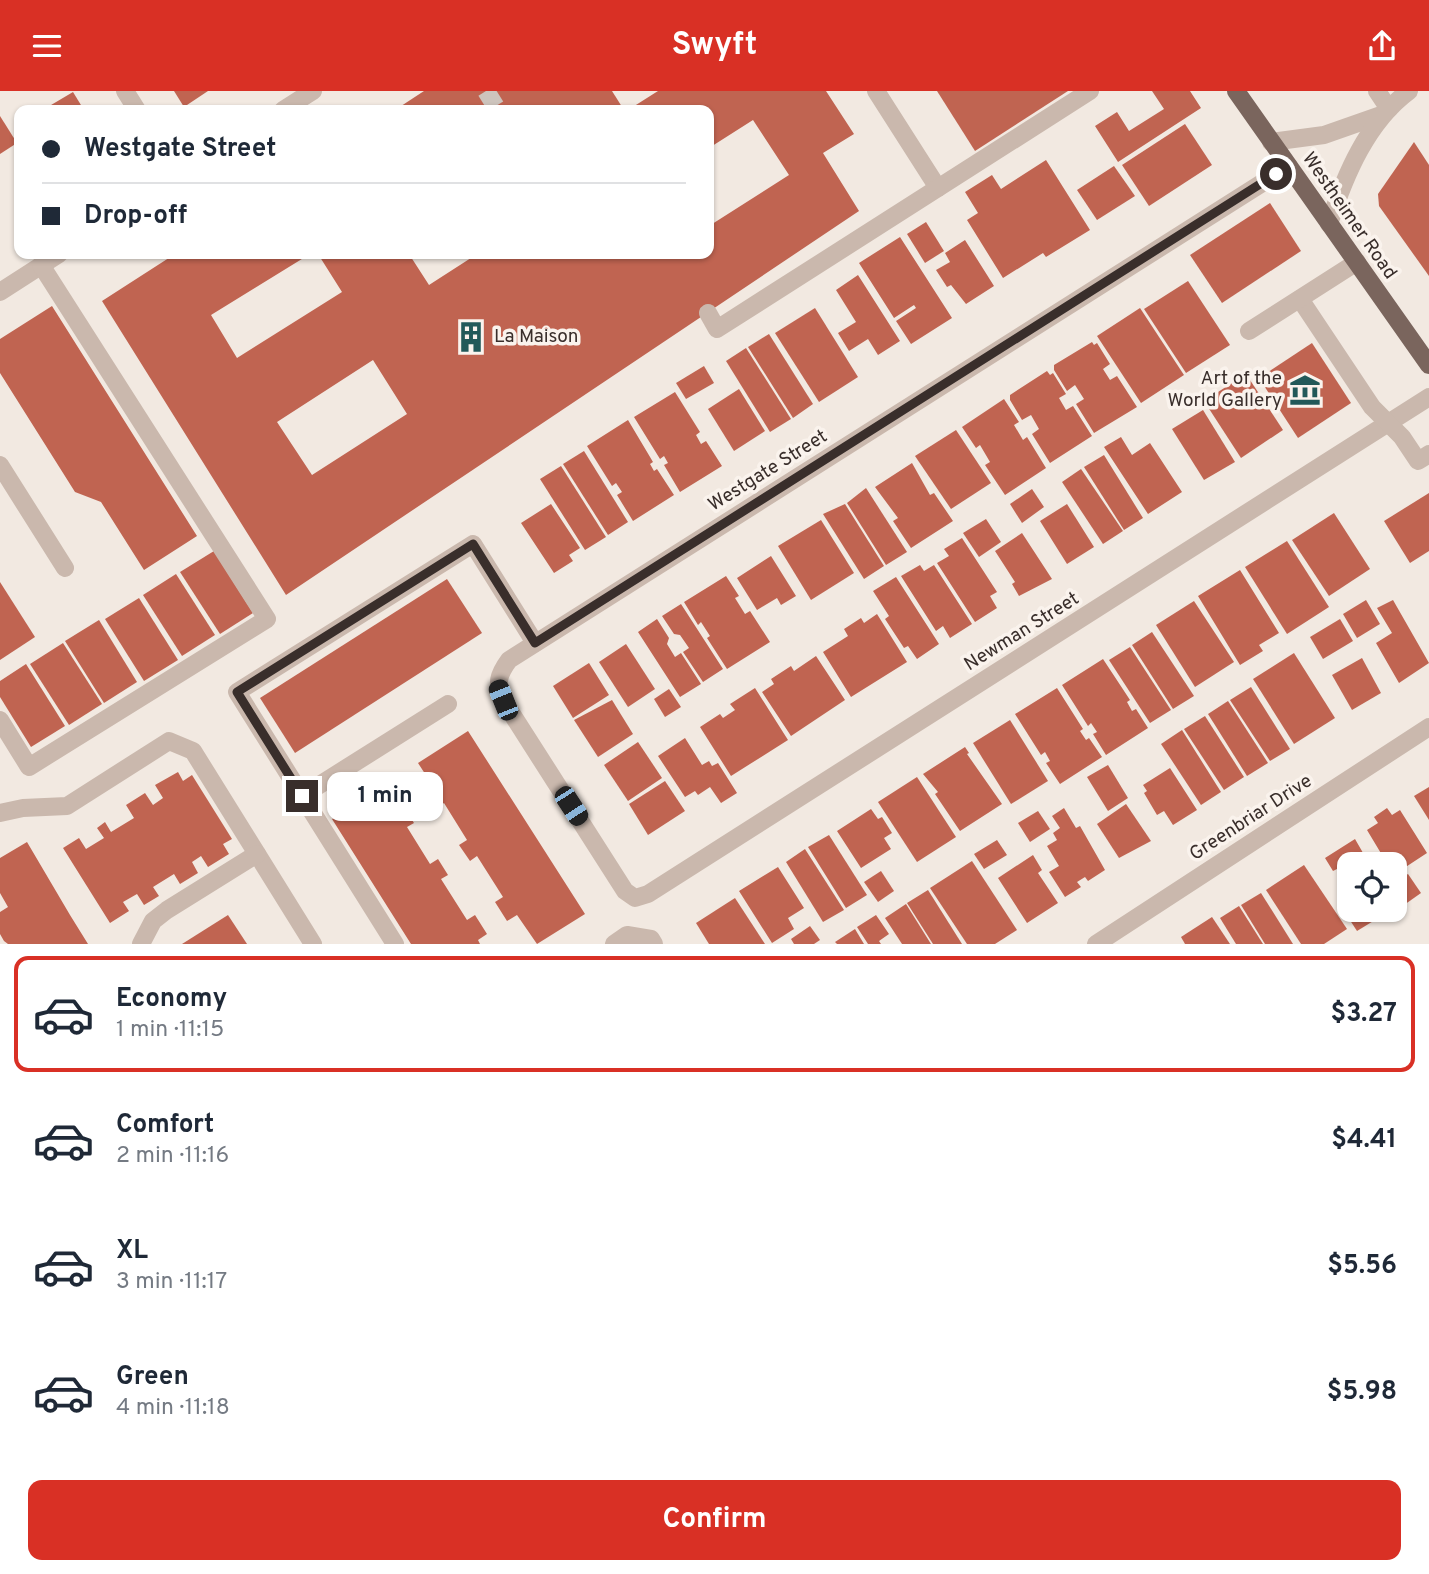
<!DOCTYPE html>
<html lang="en">
<head>
<meta charset="utf-8">
<style>
	:root { --surface:#fff; --page:#f6f6f7; --text:#1f2937; --muted:#747a83; --line:#e0e1e3; --accent:#d93025 }
	body { margin:0; font-family:Overpass,sans-serif; background:var(--page); color:var(--text); height:100vh; display:flex; flex-direction:column; font-size:26px; white-space:nowrap }
	* { box-sizing:border-box; margin:0 }
	p { font-size:23px; color:var(--muted) }
	.icon { flex:none; width:38px; height:38px; fill:none; stroke:currentColor; stroke-width:2; stroke-linecap:round; stroke-linejoin:round }
	.map { position:relative; height:853px; overflow:hidden }
	.drawer { display:flex; flex-direction:column; background:var(--surface); flex:1 }
	.drawer>* { flex:none }
	.guide { position:absolute; left:14px; top:14px; width:700px; height:154px; border-radius:14px; box-shadow:0 2px 5px #0004; display:grid; align-content:center; height:154px; padding:0 28px; background:var(--surface) }
	.tools { position:absolute; left:1337px; top:761px; display:grid; gap:14px }
	.tools a { display:grid; place-items:center; width:70px; height:70px; border-radius:14px; background:var(--surface); box-shadow:0 2px 5px #0004; font-size:35px }
	.end { position:absolute; width:32px; height:32px; margin:-16px; border:9px solid #392e2b; background:#fff; box-shadow:0 0 0 4px #fff }
	.from { border-radius:50% }
	.bubble { position:absolute; height:49px; border-radius:14px; background:var(--surface); box-shadow:0 2px 5px #0004; font-size:23px; font-weight:700; line-height:49px; text-align:center }
	.car { position:absolute; width:21px; height:42px; margin:-21px -10px; border-radius:9px; box-shadow:0 0 5px 2px #0007; background:linear-gradient(#222 24%,#8ab4d8 0 40%,#222 0 76%,#8ab4d8 0 86%,#222 0) }
	.guide b { display:flex; align-items:center; gap:24px; height:66px; font-size:26px }
	.guide b+b { border-top:2px solid var(--line) }
	.guide i { width:18px; height:18px; background:var(--text) }
	ul { padding:12px 0 0; list-style:none }
	li { display:flex; align-items:center; gap:21px; height:116px; margin:0 14px 10px; padding:0 14px; border:4px solid transparent; border-radius:14px }
	li div { flex:1 }
	li b { display:block; font-size:26px }
	li em { font-style:normal; font-weight:700 }
	li.on { border-color:var(--accent) }
	li>.icon { width:63px; height:63px; stroke-width:1.5 }
	.cta { display:flex; gap:14px; margin-top:auto; padding:14px 28px }
	.cta a { flex:1; height:80px; border-radius:14px; background:var(--accent); color:#fff; font-size:28px; font-weight:700; line-height:80px; text-align:center }
	header { display:flex; justify-content:space-between; align-items:center; height:91px; padding:0 28px; background:var(--accent); color:#fff; font-size:32px; font-weight:700 }
	.map>svg:first-child { display:block }
	.building { fill:#c06451; fill-rule:evenodd }
	.lines { fill:none; stroke-linecap:round; stroke-linejoin:round }
	.minor-tunnel { stroke:#cdc4bd; stroke-width:18; stroke-dasharray:18 9; stroke-linecap:butt }
	.minor { stroke:#cab8ad; stroke-width:18 }
	.major { stroke:#7a655d; stroke-width:18 }
	.route { stroke:#392e2b; stroke-width:9 }
	.labels { text-anchor:middle; dominant-baseline:central; stroke-width:7; stroke-linejoin:round; paint-order:stroke }
	.street-label { font-size:19px; fill:#392e2b; stroke:#faf3ed }
	.poi-label { font-size:19px; fill:#392e2b; stroke:#faf3ed; text-anchor:start }
</style>
</head>
<body>
<header><svg class="icon" aria-label="menu" viewBox="0 0 24 24"><path d="M4 6h16M4 12h16M4 18h16"/></svg>Swyft<svg class="icon" aria-label="share" viewBox="0 0 24 24"><path d="M12 15V3M7 8l5-5 5 5M5 13v7h14v-7"/></svg></header>
<div class="map">
<svg width="1429" height="853" viewBox="0 0 1429 853">
	<rect width="100%" height="100%" fill="#f2e9e1"/>
	<g class="building">
		<polygon points="174,0 208,0 184,16"/>
		<polygon points="424,0 612,0 624,19 395,19"/>
		<path d="M658 0H826L854 43 823 62 859 120 286 504 102 210 175 163H310L211 224 237 267 342 201 318 163H409L429 194 474 165 472 163H709V135L789 84 753 29 709 57V19H628ZM373 269 407 323 312 384 277 331Z"/>
		<polygon points="937,0 1068,0 975,60"/>
		<polygon points="1152,0 1190,0 1201,17 1118,71 1095,35 1117,21 1129,40 1164,18"/>
		<polygon points="73,1 84,19 47,19 46,17"/>
		<polygon points="0,25 17,52 0,63"/>
		<polygon points="1185,33 1212,74 1149,115 1122,74"/>
		<polygon points="1414,51 1429,74 1429,185 1379,115 1378,103"/>
		<polygon points="1046,69 1090,139 1046,166 1043,162 1003,187 967,129 978,122 965,101 992,84 1001,98"/>
		<polygon points="1114,75 1135,105 1097,129 1077,99"/>
		<polygon points="1270,112 1301,160 1222,212 1190,164"/>
		<polygon points="926,131 944,160 925,172 907,143"/>
		<polygon points="900,146 952,227 911,253 896,230 916,217 914,214 894,227 859,172"/>
		<polygon points="965,149 994,195 966,213 951,194 947,196 936,179 950,171 945,162"/>
		<polygon points="858,184 900,250 878,264 868,248 849,260 838,242 856,231 836,199"/>
		<polygon points="1188,190 1230,254 1186,282 1144,218"/>
		<polygon points="52,215 197,445 144,479 101,411 75,401 0,282 0,248"/>
		<polygon points="815,217 858,286 819,311 775,242"/>
		<polygon points="1140,217 1184,284 1141,312 1097,245"/>
		<polygon points="769,243 813,313 793,327 748,256"/>
		<polygon points="1092,251 1094,254 1097,252 1110,273 1103,278 1110,289 1117,285 1137,316 1094,342 1076,313 1084,308 1075,294 1067,300 1054,279 1054,274"/>
		<polygon points="1312,252 1351,312 1298,347 1259,287"/>
		<polygon points="746,257 791,328 770,341 726,270"/>
		<polygon points="704,275 714,292 686,308 676,292"/>
		<polygon points="1047,280 1050,284 1053,282 1066,303 1059,307 1066,319 1073,315 1092,345 1050,372 1032,343 1039,338 1031,324 1022,329 1010,309 1010,304"/>
		<polygon points="1246,283 1283,339 1241,367 1204,310"/>
		<polygon points="739,298 765,340 734,360 708,318"/>
		<polygon points="675,301 700,341 696,344 701,353 706,350 722,375 680,401 664,374 668,372 664,365 660,368 634,326"/>
		<polygon points="1004,308 1019,331 1014,334 1023,349 1027,346 1046,377 1005,404 985,374 990,371 980,354 976,357 962,336"/>
		<polygon points="1203,319 1235,371 1204,389 1172,338"/>
		<polygon points="628,329 653,371 650,373 654,380 657,378 674,404 633,430 617,404 622,401 616,392 612,395 587,355"/>
		<polygon points="956,339 991,392 951,418 915,365"/>
		<polygon points="1121,346 1132,364 1150,352 1182,401 1148,423 1104,356"/>
		<polygon points="584,360 628,431 608,444 563,373"/>
		<polygon points="1104,364 1143,427 1124,439 1084,376"/>
		<polygon points="912,372 930,404 934,402 953,430 911,457 893,430 898,427 875,396"/>
		<polygon points="561,375 606,446 585,459 540,388"/>
		<polygon points="1081,378 1123,440 1103,453 1062,391"/>
		<polygon points="866,397 907,461 886,474 847,412"/>
		<polygon points="1032,398 1044,416 1022,432 1010,413"/>
		<polygon points="1429,402 1429,460 1410,472 1384,430"/>
		<polygon points="551,413 580,457 569,464 573,470 554,482 521,432"/>
		<polygon points="845,413 884,475 864,488 823,423"/>
		<polygon points="1067,413 1094,456 1067,473 1040,430"/>
		<polygon points="1334,422 1370,478 1329,505 1292,449"/>
		<polygon points="986,428 1001,451 979,466 963,442"/>
		<polygon points="821,429 854,482 811,509 778,455"/>
		<polygon points="1022,442 1052,488 1019,505 1012,493 1015,491 995,460"/>
		<polygon points="962,447 997,501 990,505 997,517 975,531 937,472 949,465 944,458"/>
		<polygon points="1287,450 1329,516 1287,543 1245,476"/>
		<polygon points="214,460 253,522 220,543 180,481"/>
		<polygon points="771,465 796,505 781,514 777,507 757,519 737,487"/>
		<polygon points="920,474 924,480 934,474 972,533 950,547 943,535 936,540 901,485"/>
		<polygon points="1240,479 1279,542 1259,554 1263,560 1240,574 1198,505"/>
		<polygon points="176,483 215,544 182,565 143,504"/>
		<polygon points="726,485 739,505 735,507 745,523 750,520 770,551 727,578 707,547 710,545 701,531 698,534 684,511"/>
		<polygon points="896,486 939,553 917,568 908,555 904,557 885,528 889,525 873,500"/>
		<polygon points="447,488 482,542 295,662 260,607"/>
		<polygon points="0,491 35,546 0,569"/>
		<polygon points="139,507 178,569 144,590 105,528"/>
		<polygon points="1366,509 1380,533 1357,547 1343,523"/>
		<polygon points="1393,509 1429,572 1399,592 1376,552 1392,542 1377,517"/>
		<polygon points="1194,510 1234,571 1195,596 1156,534"/>
		<polygon points="681,513 723,578 703,591 683,561 689,557 680,544 674,543 662,525"/>
		<polygon points="877,523 907,571 851,606 823,561 848,545 844,538 861,527 864,532"/>
		<polygon points="657,528 669,547 667,553 675,566 681,562 701,593 680,606 638,541"/>
		<polygon points="1340,528 1353,550 1323,568 1310,546"/>
		<polygon points="99,529 137,591 104,612 65,550"/>
		<polygon points="1152,541 1194,605 1173,618 1132,554"/>
		<polygon points="63,552 102,613 69,634 30,573"/>
		<polygon points="626,553 655,598 628,616 599,571"/>
		<polygon points="1130,556 1171,619 1150,632 1109,569"/>
		<polygon points="1294,562 1335,627 1294,653 1253,588"/>
		<polygon points="816,565 845,609 791,645 762,601 774,593 771,588 791,575 794,580"/>
		<polygon points="1362,567 1381,602 1352,619 1332,584"/>
		<polygon points="1103,568 1130,609 1127,611 1132,620 1136,618 1148,637 1106,664 1093,643 1097,641 1091,632 1088,635 1062,594"/>
		<polygon points="589,572 609,604 573,627 553,595"/>
		<polygon points="26,573 65,635 31,656 0,606 0,590"/>
		<polygon points="1251,596 1290,658 1270,670 1230,609"/>
		<polygon points="755,597 788,649 731,685 700,636 720,623 723,627 735,619 730,613"/>
		<polygon points="1057,597 1083,638 1080,640 1086,649 1089,647 1102,666 1060,693 1046,672 1050,670 1045,661 1041,664 1015,623"/>
		<polygon points="669,598 681,616 665,626 654,608"/>
		<polygon points="612,609 633,643 598,666 574,629"/>
		<polygon points="1228,610 1268,672 1247,685 1208,623"/>
		<polygon points="1205,625 1244,686 1224,699 1184,638"/>
		<polygon points="1010,629 1048,690 1011,713 973,652"/>
		<polygon points="1182,639 1221,701 1201,714 1161,653"/>
		<polygon points="468,640 585,823 537,853 517,824 507,830 495,811 503,806 477,765 470,770 459,754 467,749 444,712 437,717 424,697 431,692 418,672"/>
		<polygon points="685,647 702,674 709,670 712,675 718,672 737,702 721,712 710,696 698,704 695,700 685,706 658,665"/>
		<polygon points="638,651 662,687 628,710 604,674"/>
		<polygon points="965,656 969,662 967,663 1002,713 960,740 935,703 938,701 923,683"/>
		<polygon points="1108,674 1128,707 1108,720 1087,686"/>
		<polygon points="1170,677 1197,719 1173,734 1164,720 1157,724 1144,702 1147,700 1143,694"/>
		<polygon points="178,681 183,690 192,684 232,748 223,753 229,763 208,776 201,765 192,771 198,782 180,793 174,783 153,796 159,805 144,814 137,803 123,811 129,820 110,832 63,757 79,747 86,758 104,747 97,737 105,731 111,741 134,727 126,714 145,702 153,714 163,707 155,694"/>
		<polygon points="917,686 956,746 917,771 878,711"/>
		<polygon points="665,690 685,720 648,744 629,713"/>
		<polygon points="1429,696 1429,729 1414,705"/>
		<polygon points="381,697 394,716 401,712 414,732 407,736 430,773 438,768 448,784 441,788 467,829 475,824 487,843 478,849 480,853 411,853 332,728"/>
		<polygon points="1126,713 1151,750 1119,767 1097,733"/>
		<polygon points="1064,717 1076,737 1080,735 1105,779 1088,790 1085,786 1077,791 1081,796 1065,806 1049,781 1059,775 1047,755 1057,749 1053,742 1060,737 1052,725"/>
		<polygon points="1387,717 1392,724 1400,719 1427,762 1395,783 1395,774 1388,774 1367,739 1378,732 1374,726"/>
		<polygon points="871,718 878,728 882,726 892,742 884,747 891,758 861,777 837,740"/>
		<polygon points="1038,720 1050,738 1030,751 1018,732"/>
		<polygon points="829,744 867,804 846,817 808,756"/>
		<polygon points="1355,748 1370,774 1349,774 1349,794 1339,777 1333,780 1325,767"/>
		<polygon points="997,749 1007,764 984,778 974,763"/>
		<polygon points="27,751 70,824 88,853 8,853 4,850 0,843 0,821 8,816 0,802 0,767"/>
		<polygon points="805,758 844,819 823,831 786,771"/>
		<polygon points="1033,764 1042,779 1038,782 1058,812 1027,832 998,787"/>
		<polygon points="972,770 1017,839 995,853 967,853 930,797"/>
		<polygon points="1304,774 1347,838 1324,853 1301,853 1266,799"/>
		<polygon points="778,776 804,817 788,827 794,838 772,852 739,800"/>
		<polygon points="881,780 894,800 878,811 864,791"/>
		<polygon points="1408,783 1421,802 1404,814 1395,800 1395,791"/>
		<polygon points="928,799 962,853 933,853 907,812"/>
		<polygon points="1261,802 1293,853 1265,853 1241,814"/>
		<polygon points="735,807 765,853 709,853 696,832"/>
		<polygon points="906,813 931,853 902,853 885,827"/>
		<polygon points="1239,815 1263,853 1236,853 1220,827"/>
		<polygon points="1349,817 1369,819 1375,829 1357,840 1344,820"/>
		<polygon points="228,824 247,853 182,853"/>
		<polygon points="876,824 889,843 879,850 881,853 868,853 857,836"/>
		<polygon points="1212,826 1230,853 1185,853 1181,846"/>
		<polygon points="810,835 820,849 814,853 794,853 791,848"/>
		<polygon points="855,838 864,853 837,853 835,851"/>
	</g>
	<g class="lines">
		<polyline class="minor-tunnel" points="486,0 498,19"/>
		<g class="minor">
			<polyline points="125,0 137,19"/>
			<polyline points="876,0 938,97"/>
			<polyline points="1377,0 1389,18"/>
			<polyline points="283,19 313,0"/>
			<polyline points="1271,51 1324,44 1381,24"/>
			<path d="M1289 75 509 569C498 584 496 592 503 609L625 800 635 807 648 803 1429 306"/>
			<path d="M1329 133C1345 84 1367 31 1409 0"/>
			<polyline points="0,201 59,163"/>
			<polyline points="1300,208 1372,316 1402,346 1418,370 1429,363"/>
			<polyline points="708,222 717,238 1090,0"/>
			<polyline points="1249,240 1357,171"/>
			<polyline points="0,374 65,477"/>
			<polyline points="0,629 29,676 267,528 41,174"/>
			<polyline points="302,705 448,613"/>
			<polyline points="0,722 23,717 67,715 169,650 193,660 313,853"/>
			<polyline points="141,853 153,830 167,819 257,763"/>
			<polyline points="395,853 237,601 473,453 535,552"/>
			<polyline points="614,853 627,844 651,848 654,853"/>
			<polyline points="1096,853 1429,636"/>
		</g>
		<polyline class="major" points="1236,0 1429,274"/>
	</g>
	<g class="lines">
		<polyline class="route" points="302,705 237,601 473,453 535,552 1276,83"/>
	</g>
	<defs>
		<symbol id="building-bare" viewBox="-9 -9 18 18"><path d="M-4-6H4V6H1V3H-1V6H-4ZM-2.5-4.3h1.7v1.8h-1.7ZM.8-4.3h1.7v1.8H.8ZM-2.5-1h1.7V.8h-1.7ZM.8-1h1.7V.8H.8Z" fill="#225959" stroke="#faf3ed" stroke-width="2.5" paint-order="stroke"/></symbol>
		<symbol id="museum-bare" viewBox="-9 -9 18 18"><path d="M0-6L6-3V-2H-6V-3ZM-5-1h2V3h-2ZM-1-1h2V3h-2ZM3-1h2V3H3ZM-6 4H6V6H-6Z" fill="#225959" stroke="#faf3ed" stroke-width="2.5" paint-order="stroke"/></symbol>
	</defs>
	<g fill-rule="evenodd">
		<use href="#building-bare" x="449" y="224" width="44" height="44"/>
		<use href="#museum-bare" x="1283" y="277" width="44" height="44"/>
	</g>
	<g class="labels">
		<g class="street-label">
			<text transform="translate(1349 125) rotate(55)">Westheimer Road</text>
			<text transform="translate(768 380) rotate(-32)">Westgate Street</text>
			<text transform="translate(1022 541) rotate(-32)">Newman Street</text>
			<text transform="translate(1251 727) rotate(-33)">Greenbriar Drive</text>
		</g>
		<g class="poi-label">
			<text x="494" y="246">La Maison</text>
			<text x="1282" y="288" text-anchor="end">Art of the<tspan x="1282" dy="22">World Gallery</tspan></text>
		</g>
	</g>
</svg>
<div class="tools">
<a><svg class="icon" aria-label="locate" viewBox="0 0 24 24"><circle cx="12" cy="12" r="6"/><path d="M12 2v4M12 18v4M2 12h4M18 12h4"/></svg></a>
</div>
<i class="end from" style="left:1276px;top:83px"></i>
<i class="end" style="left:302px;top:705px"></i>
<div class="bubble" style="left:327px;top:681px;width:116px">1 min</div>
<i class="car" style="left:503px;top:609px;rotate:338deg"></i>
<i class="car" style="left:571px;top:715px;rotate:147deg"></i>
<div class="guide">
<b><i class="from"></i>Westgate Street</b>
<b><i></i>Drop-off</b>
</div>
</div>
<section class="drawer">
<ul>
<li class="on"><svg class="icon" aria-label="car" viewBox="0 0 24 24"><path d="M5 17H2v-5l4-1 3-4h7l3 4 3 1v5h-3M9 17h6M6 11h13"/><circle cx="7" cy="17" r="2"/><circle cx="17" cy="17" r="2"/></svg><div><b>Economy</b><p>1 min · 11:15</p></div><em>$3.27</em></li>
<li><svg class="icon" aria-label="car" viewBox="0 0 24 24"><path d="M5 17H2v-5l4-1 3-4h7l3 4 3 1v5h-3M9 17h6M6 11h13"/><circle cx="7" cy="17" r="2"/><circle cx="17" cy="17" r="2"/></svg><div><b>Comfort</b><p>2 min · 11:16</p></div><em>$4.41</em></li>
<li><svg class="icon" aria-label="car" viewBox="0 0 24 24"><path d="M5 17H2v-5l4-1 3-4h7l3 4 3 1v5h-3M9 17h6M6 11h13"/><circle cx="7" cy="17" r="2"/><circle cx="17" cy="17" r="2"/></svg><div><b>XL</b><p>3 min · 11:17</p></div><em>$5.56</em></li>
<li><svg class="icon" aria-label="car" viewBox="0 0 24 24"><path d="M5 17H2v-5l4-1 3-4h7l3 4 3 1v5h-3M9 17h6M6 11h13"/><circle cx="7" cy="17" r="2"/><circle cx="17" cy="17" r="2"/></svg><div><b>Green</b><p>4 min · 11:18</p></div><em>$5.98</em></li>
</ul>
<div class="cta"><a>Confirm</a></div>
</section>
</body>
</html>
